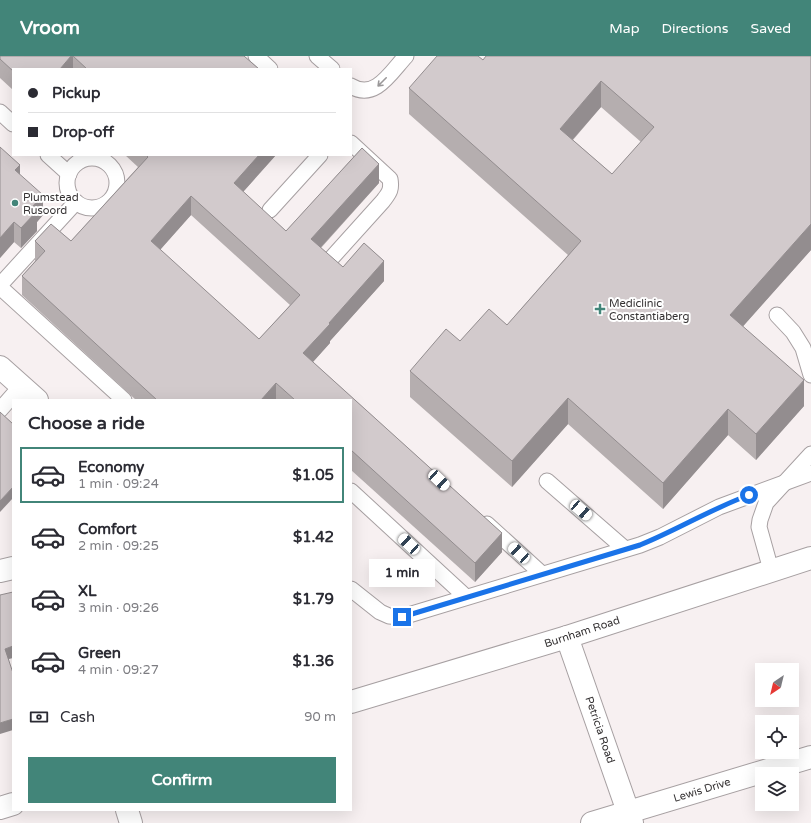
<!DOCTYPE html>
<html lang="en">
<head>
<meta charset="utf-8">
<style>
	:root { --surface:#fff; --page:#f7f7f7; --text:#2b2b33; --muted:#7c7c81; --line:#e1e1e2; --accent:#428579 }
	body { margin:0; font-family:"Varela Round",sans-serif; background:var(--page); color:var(--text); height:100vh; display:flex; flex-direction:column; font-size:15px; white-space:nowrap }
	* { box-sizing:border-box; margin:0 }
	p { font-size:13px; color:var(--muted) }
	.icon { flex:none; width:22px; height:22px; fill:none; stroke:currentColor; stroke-width:2; stroke-linecap:round; stroke-linejoin:round }
	.map { position:relative; flex:1; overflow:hidden }
	.details { position:absolute; left:12px; top:343px; width:340px; height:412px; display:flex; flex-direction:column; background:var(--surface); border-radius:0px; box-shadow:0 4px 16px #0002 }
	.details>* { flex:none }
	.banner { position:absolute; left:12px; top:12px; width:340px; height:88px; border-radius:0px; box-shadow:0 4px 16px #0002; display:grid; align-content:center; height:88px; padding:0 16px; background:var(--surface) }
	.needle { width:26px; rotate:215deg }
	.tools { position:absolute; left:755px; top:607px; display:grid; gap:8px }
	.tools a { display:grid; place-items:center; width:44px; height:44px; border-radius:0px; background:var(--surface); box-shadow:0 4px 16px #0002; font-size:20px }
	.end { position:absolute; width:18px; height:18px; margin:-9px; border:5px solid #1a73e8; background:#fff; box-shadow:0 0 0 2px #fff }
	.from { border-radius:50% }
	.bubble { position:absolute; height:28px; border-radius:0px; background:var(--surface); box-shadow:0 4px 16px #0002; font-size:13px; font-weight:700; line-height:28px; text-align:center }
	.car { position:absolute; width:12px; height:24px; margin:-12px -6px; border-radius:5px; box-shadow:0 0 3px 1px #0007; background:linear-gradient(#fff 24%,#345 0 40%,#fff 0 76%,#345 0 86%,#fff 0) }
	.banner b { display:flex; align-items:center; gap:14px; height:38px; font-size:15px }
	.banner b+b { border-top:1px solid var(--line) }
	.banner i { width:10px; height:10px; background:var(--text) }
	ul { padding:0; list-style:none }
	li { display:flex; align-items:center; gap:12px; height:56px; margin:0 8px 6px; padding:0 8px; border:2px solid transparent; border-radius:0px }
	li div { flex:1 }
	li b { display:block; font-size:15px }
	li em { font-style:normal; font-weight:700 }
	li.selected { border-color:var(--accent) }
	li>.icon { width:36px; height:36px; stroke-width:1.5 }
	h2 { padding:0 16px; font-size:18px; line-height:48px }
	.pay { display:flex; align-items:center; gap:10px; height:44px; padding:0 16px; font-size:15px }
	.pay p { margin-inline-start:auto }
	.action { display:flex; gap:8px; margin-top:auto; padding:8px 16px }
	.action a { flex:1; height:46px; border-radius:0px; background:var(--accent); color:#fff; font-size:16px; font-weight:700; line-height:46px; text-align:center }
	header { display:flex; align-items:center; gap:24px; box-sizing:border-box; height:56px; padding:0 20px; background:var(--accent); color:#fff }
	header strong { font-size:19px }
	nav { display:flex; gap:22px; margin-inline-start:auto; font-size:14px }
	.map>svg:first-child { display:block }
	.lines { fill:none; stroke-linecap:round; stroke-linejoin:round }
	.lane-casing { stroke:#a7a0a2; stroke-width:17 }
	.street-casing { stroke:#a7a0a2; stroke-width:24 }
	.secondary-casing { stroke:#a7a0a2; stroke-width:24 }
	.lane { stroke:#fff; stroke-width:15 }
	.street { stroke:#fff; stroke-width:22 }
	.secondary { stroke:#fff; stroke-width:22 }
	.wall { fill:#b5aeaf; fill-rule:evenodd }
	.shaded-wall { fill:#938d8f }
	.building { fill:#d2cacc; stroke:#938d8f; fill-rule:evenodd }
	.oneway { stroke:#9a9899 }
	.route { stroke:#1a73e8; stroke-width:5 }
	.poi-dot { fill:#428579; stroke:#fff; stroke-width:1.5 }
	.labels { text-anchor:middle; dominant-baseline:central; stroke-width:4; stroke-linejoin:round; paint-order:stroke }
	.poi-label { font-size:11px; fill:#353233; stroke:#fff; text-anchor:start }
	.street-label { font-size:11px; fill:#353233; stroke:#fff }
</style>
</head>
<body>
<header>
<strong>Vroom</strong>
<nav><a>Map</a><a>Directions</a><a>Saved</a></nav>
</header>
<div class="map">
<svg width="811" height="767" viewBox="0 0 811 767">
	<rect width="100%" height="100%" fill="#f7f0f1"/>
	<g class="lines">
		<defs>
			<g id="lane">
				<polyline points="256,0 270,13"/>
				<polyline points="317,0 332,13"/>
				<path d="M351 30C375 45 391 16 406 0"/>
				<polyline points="0,56 13,68"/>
				<polyline points="48,99 69,118"/>
				<circle cx="92" cy="127" r="25"/>
				<polyline points="270,154 320,99"/>
				<path d="M328 206 383 145C389 137 392 134 390 123L351 87"/>
				<polyline points="0,229 76,146"/>
				<polyline points="0,231 124,344"/>
				<polyline points="777,259 793,276 803,292 811,319"/>
				<polyline points="0,354 21,330"/>
				<polyline points="547,425 625,493"/>
				<polyline points="351,435 466,541"/>
				<polyline points="487,468 542,518"/>
				<polyline points="771,514 759,471 760,464 766,447 811,398"/>
				<polyline points="351,533 380,556 389,560 402,561 640,489 660,481 719,451 811,417"/>
			</g>
			<g id="street">
				<polyline points="0,311 37,344"/>
				<polyline points="0,515 13,512"/>
				<polyline points="567,581 632,767"/>
				<polyline points="127,754 131,767"/>
				<polyline points="592,767 811,701"/>
			</g>
			<g id="secondary">
				<polyline points="351,646 567,581 811,502"/>
				<polyline points="0,752 13,748"/>
			</g>
		</defs>
		<use href="#lane" class="lane-casing"/>
		<use href="#street" class="street-casing"/>
		<use href="#secondary" class="secondary-casing"/>
		<use href="#lane" class="lane"/>
		<use href="#street" class="street"/>
		<use href="#secondary" class="secondary"/>
	</g>
	<g class="wall">
		<polygon points="0,0 244,0 259,13 13,13 13,34 0,22"/>
		<path d="M811 0V194L743 270 804 350 756 404 728 379 663 453 568 368 512 431 410 341V315L460 285 507 269 568 199 409 58V32L483 4ZM601 51 641 86 612 118 573 84Z"/>
		<polygon points="0,91 20,119 43,159 37,166 37,175 21,192 14,186 0,202"/>
		<path d="M362 92 379 108V127L321 192 343 211 364 187 384 205V225L330 285V287L313 306 502 477V496L475 526 351 414V344H136L22 239V220L35 205V185L51 168 71 185 138 111 125 99H276L243 136 286 175ZM191 159 290 249 259 283 160 194Z"/>
	</g>
	<g class="shaded-wall">
		<polygon points="71,0 73,0 73,13 60,13"/>
		<polygon points="601,25 601,51 560,98 560,73"/>
		<polygon points="259,99 276,99 234,146 234,127"/>
		<polygon points="379,108 379,127 311,202 311,183"/>
		<polygon points="20,109 20,129 15,114"/>
		<polygon points="43,139 43,159 37,166 37,175 21,192 21,172 32,151"/>
		<polygon points="191,140 191,159 151,204 151,185"/>
		<polygon points="14,166 14,186 0,202 0,182"/>
		<polygon points="811,168 811,194 730,285 730,259"/>
		<polygon points="384,205 384,225 330,285 330,287 303,317 303,297 329,267"/>
		<polygon points="804,324 804,350 756,404 756,378"/>
		<polygon points="276,327 276,344 261,344"/>
		<polygon points="568,342 568,368 512,431 512,405"/>
		<polygon points="728,353 728,379 663,453 663,427"/>
		<polygon points="13,431 13,442 0,456 0,445"/>
		<polygon points="502,477 502,496 475,526 475,507"/>
		<polygon points="13,590 13,602 5,604 5,593"/>
		<polygon points="13,663 13,674 0,678 0,667"/>
	</g>
	<g class="building">
		<polygon points="0,0 71,0 60,13 13,13 13,15 0,3"/>
		<polygon points="73,0 244,0 259,13 87,13"/>
		<path d="M437 0H478L483 4 486 0H811V168L730 259 804 324 756 378 728 353 663 427 568 342 512 405 410 315 446 273 460 285 489 253 507 269 581 185 409 32ZM601 25 654 71 612 118 560 73Z"/>
		<polygon points="0,91 20,109 15,114 43,139 32,151 37,155 21,172 14,166 0,182"/>
		<path d="M362 92 379 108 311 183 343 211 364 187 384 205 329 267 330 268 303 297 502 477 475 507 351 394V344H295L276 327 261 344H157L22 220 45 195 35 185 51 168 71 185 148 101 146 99H259L234 127 286 175ZM191 140 300 239 259 283 151 185Z"/>
		<polygon points="0,356 13,368 13,431 0,445"/>
		<polygon points="13,536 13,590 5,593 13,617 13,663 0,667 0,539"/>
	</g>
	<defs><path id="oneway-shaft" d="M-6 0H5M1.5-3L5.5 0L1.5 3" fill="none" stroke-width="1.6" stroke-linecap="round" stroke-linejoin="round"/></defs>
	<use class="oneway" href="#oneway-shaft" transform="translate(382 26) rotate(135)"/>
	<g class="lines">
		<path class="route" d="M402 561 640 489C677 474 711 453 749 439"/>
	</g>
	<g class="poi-dot">
		<circle cx="15" cy="147" r="4"/>
		<path d="M598 247h4v4h4v4h-4v4h-4v-4h-4v-4h4z"/>
	</g>
	<g class="labels">
		<g class="poi-label">
			<text x="23" y="141">Plumstead<tspan x="23" dy="13">Rusoord</tspan></text>
			<text x="609" y="247">Mediclinic<tspan x="609" dy="13">Constantiaberg</tspan></text>
		</g>
		<g class="street-label">
			<text transform="translate(582 576) rotate(-18)">Burnham Road</text>
			<text transform="translate(600 674) rotate(71)">Petricia Road</text>
			<text transform="translate(702 734) rotate(-17)">Lewis Drive</text>
		</g>
	</g>
</svg>
<div class="tools">
<a><svg class="needle" viewBox="-14 -14 28 28"><path d="M0-13l5 13h-10z" fill="#e53935"/><path d="M0 13l5-13h-10z" fill="#7c7c81"/></svg></a>
<a><svg class="icon" aria-label="locate" viewBox="0 0 24 24"><circle cx="12" cy="12" r="6"/><path d="M12 2v4M12 18v4M2 12h4M18 12h4"/></svg></a>
<a><svg class="icon" aria-label="layers" viewBox="0 0 24 24"><path d="M12 4l9 5-9 5-9-5zM3 14l9 5 9-5"/></svg></a>
</div>
<i class="end from" style="left:749px;top:439px"></i>
<i class="end" style="left:402px;top:561px"></i>
<div class="bubble" style="left:369px;top:503px;width:66px">1 min</div>
<i class="car" style="left:439px;top:424px;rotate:133deg"></i>
<i class="car" style="left:581px;top:454px;rotate:131deg"></i>
<i class="car" style="left:409px;top:488px;rotate:313deg"></i>
<i class="car" style="left:519px;top:497px;rotate:313deg"></i>
<div class="banner">
<b><i class="from"></i>Pickup</b>
<b><i></i>Drop-off</b>
</div>
<section class="details">
<h2>Choose a ride</h2>
<ul>
<li class="selected"><svg class="icon" aria-label="car" viewBox="0 0 24 24"><path d="M5 17H2v-5l4-1 3-4h7l3 4 3 1v5h-3M9 17h6M6 11h13"/><circle cx="7" cy="17" r="2"/><circle cx="17" cy="17" r="2"/></svg><div><b>Economy</b><p>1 min · 09:24</p></div><em>$1.05</em></li>
<li><svg class="icon" aria-label="car" viewBox="0 0 24 24"><path d="M5 17H2v-5l4-1 3-4h7l3 4 3 1v5h-3M9 17h6M6 11h13"/><circle cx="7" cy="17" r="2"/><circle cx="17" cy="17" r="2"/></svg><div><b>Comfort</b><p>2 min · 09:25</p></div><em>$1.42</em></li>
<li><svg class="icon" aria-label="car" viewBox="0 0 24 24"><path d="M5 17H2v-5l4-1 3-4h7l3 4 3 1v5h-3M9 17h6M6 11h13"/><circle cx="7" cy="17" r="2"/><circle cx="17" cy="17" r="2"/></svg><div><b>XL</b><p>3 min · 09:26</p></div><em>$1.79</em></li>
<li><svg class="icon" aria-label="car" viewBox="0 0 24 24"><path d="M5 17H2v-5l4-1 3-4h7l3 4 3 1v5h-3M9 17h6M6 11h13"/><circle cx="7" cy="17" r="2"/><circle cx="17" cy="17" r="2"/></svg><div><b>Green</b><p>4 min · 09:27</p></div><em>$1.36</em></li>
</ul>
<div class="pay"><svg class="icon" aria-label="cash" viewBox="0 0 24 24"><path d="M3 7h18v10H3z"/><circle cx="12" cy="12" r="2"/></svg>Cash<p>90 m</p></div>
<div class="action"><a>Confirm</a></div>
</section>
</div>
</body>
</html>
